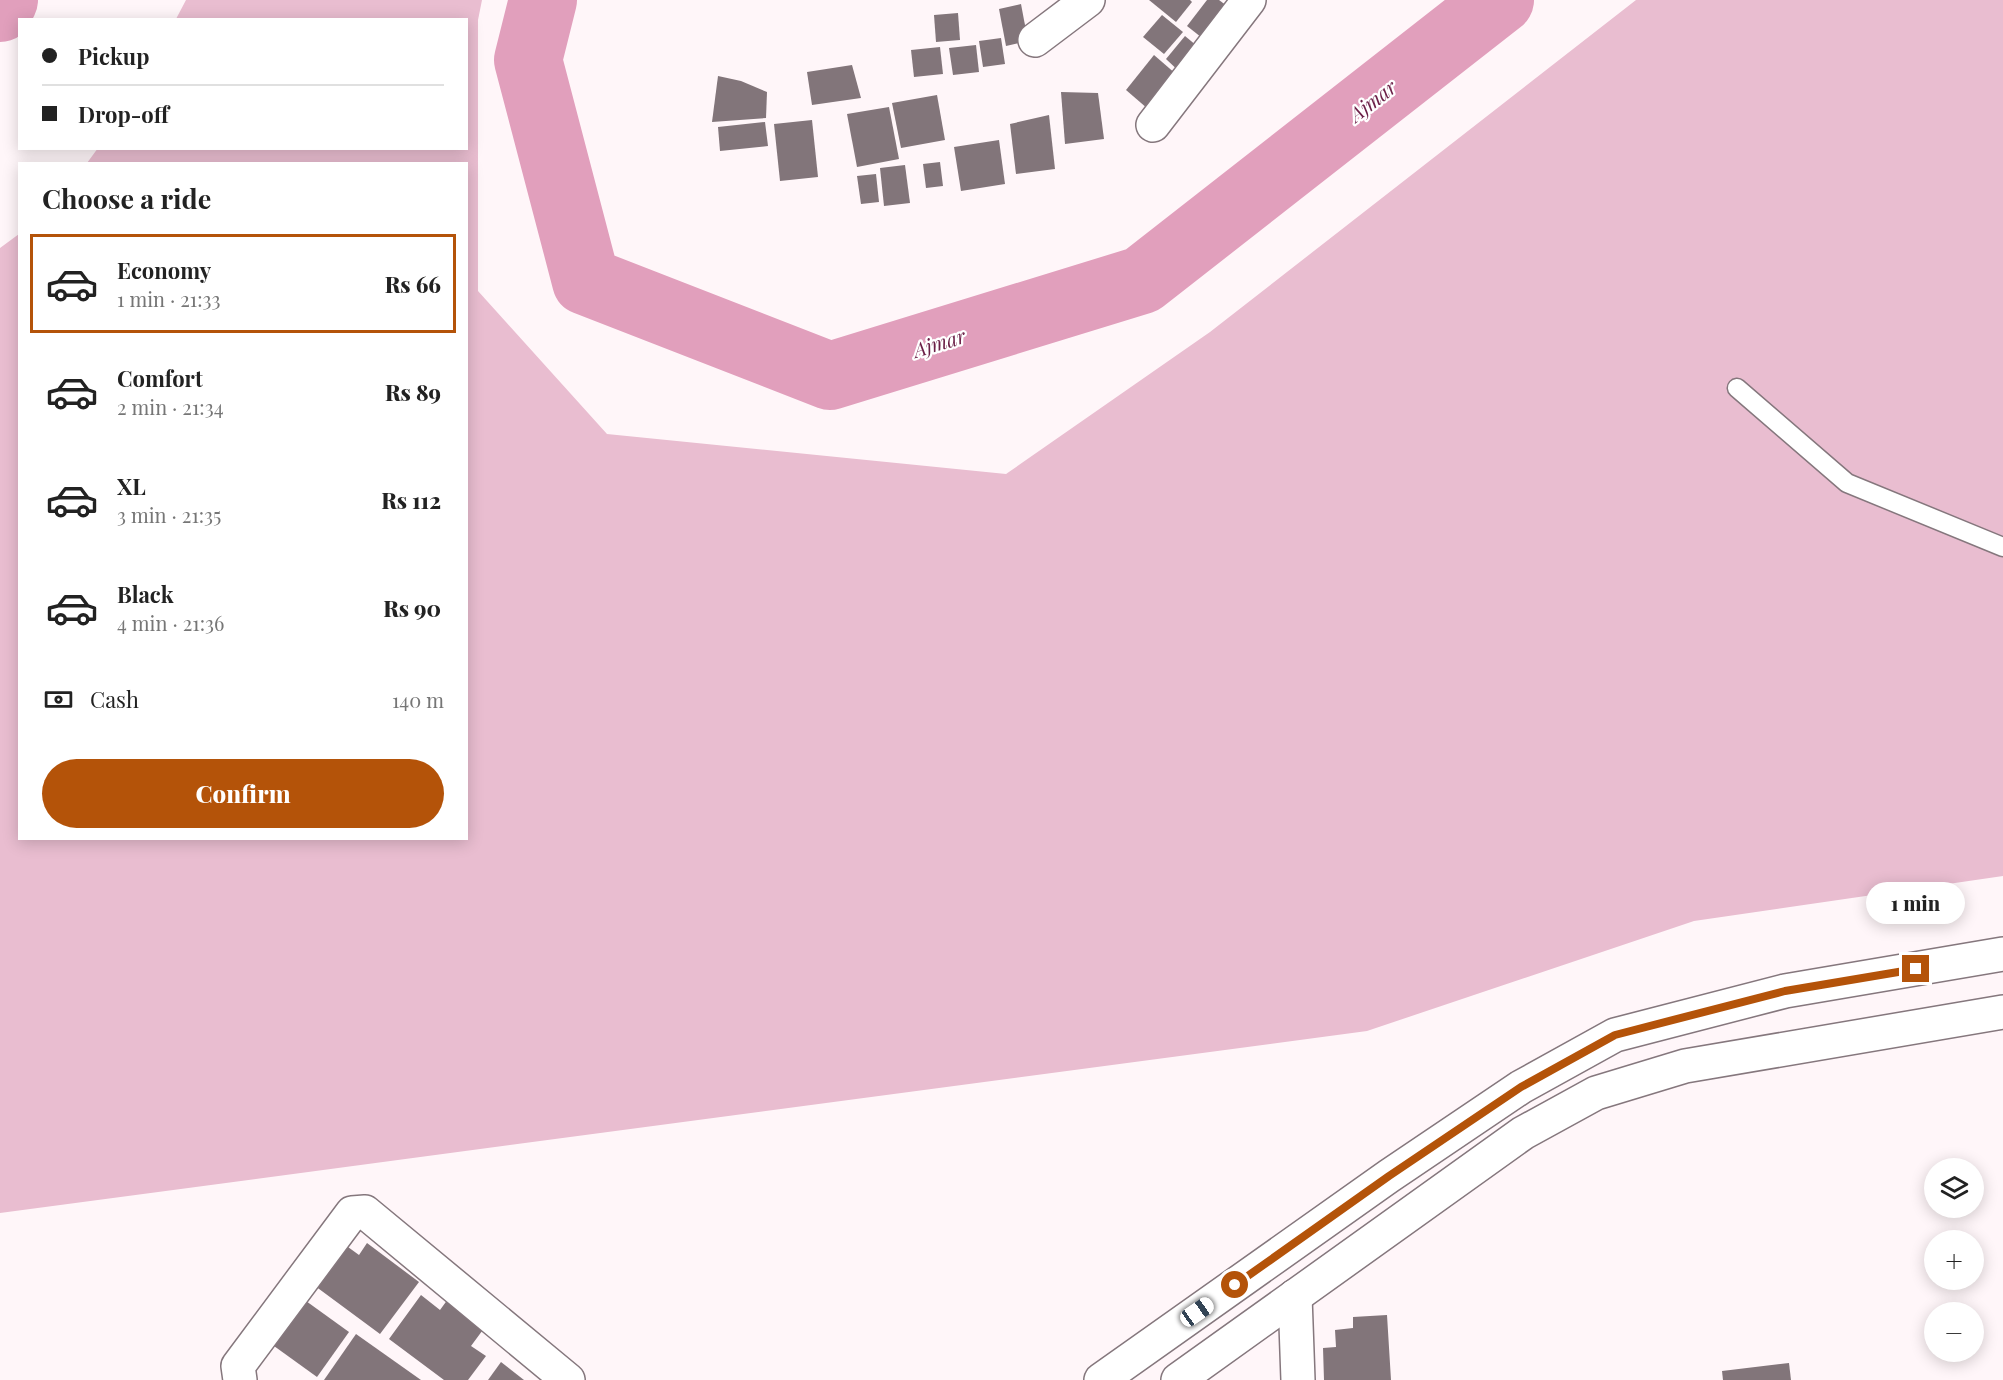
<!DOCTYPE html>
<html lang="en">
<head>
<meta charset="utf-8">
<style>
	:root { --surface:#fff; --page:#f2f2f2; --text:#222; --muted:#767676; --line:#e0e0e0; --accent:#b45309 }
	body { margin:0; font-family:"Playfair Display",serif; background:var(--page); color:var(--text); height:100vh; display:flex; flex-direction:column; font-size:22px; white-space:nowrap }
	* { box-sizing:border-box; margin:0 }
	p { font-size:20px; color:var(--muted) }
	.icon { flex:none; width:33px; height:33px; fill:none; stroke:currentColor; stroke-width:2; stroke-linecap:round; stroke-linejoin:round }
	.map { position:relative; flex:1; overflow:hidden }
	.drawer { position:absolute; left:18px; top:162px; width:450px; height:678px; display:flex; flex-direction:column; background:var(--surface); border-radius:0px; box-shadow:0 3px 15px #0003 }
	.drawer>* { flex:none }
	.top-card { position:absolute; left:18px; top:18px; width:450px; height:132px; border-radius:0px; box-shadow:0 3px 15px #0003; display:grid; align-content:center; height:132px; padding:0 24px; background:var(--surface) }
	.tools { position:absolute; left:1924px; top:1158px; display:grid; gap:12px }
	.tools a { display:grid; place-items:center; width:60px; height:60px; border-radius:50%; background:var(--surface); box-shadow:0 3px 15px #0003; font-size:30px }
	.end { position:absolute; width:27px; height:27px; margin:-14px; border:8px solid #b45309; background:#fff; box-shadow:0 0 0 3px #fff }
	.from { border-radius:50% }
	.bubble { position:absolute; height:42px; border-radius:21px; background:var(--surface); box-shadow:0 3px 15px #0003; font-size:20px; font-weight:800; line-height:42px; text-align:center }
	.car { position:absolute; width:18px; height:36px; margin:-18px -9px; border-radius:8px; box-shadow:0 0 4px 2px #0007; background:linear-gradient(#fff 24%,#345 0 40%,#fff 0 76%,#345 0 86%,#fff 0) }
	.top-card b { display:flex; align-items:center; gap:21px; height:57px; font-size:22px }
	.top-card b+b { border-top:2px solid var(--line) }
	.top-card i { width:15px; height:15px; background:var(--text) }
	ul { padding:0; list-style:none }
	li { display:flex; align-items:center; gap:18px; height:99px; margin:0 12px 9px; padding:0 12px; border:3px solid transparent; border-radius:0px }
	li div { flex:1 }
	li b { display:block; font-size:22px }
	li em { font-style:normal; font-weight:800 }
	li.selected { border-color:var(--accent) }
	li>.icon { width:54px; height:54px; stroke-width:1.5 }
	h2 { padding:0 24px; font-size:27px; line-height:72px }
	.pay { display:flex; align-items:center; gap:15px; height:66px; padding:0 24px; font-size:22px }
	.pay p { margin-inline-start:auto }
	.cta { display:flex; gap:12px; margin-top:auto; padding:12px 24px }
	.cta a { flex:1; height:69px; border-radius:36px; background:var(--accent); color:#fff; font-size:24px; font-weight:800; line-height:69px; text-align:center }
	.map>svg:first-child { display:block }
	.green { fill:#e9bdd0 }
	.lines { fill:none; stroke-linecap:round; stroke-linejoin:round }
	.river { stroke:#e19fbc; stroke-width:68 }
	.building { fill:#82757a }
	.service-casing { stroke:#85777d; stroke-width:21 }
	.minor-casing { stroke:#85777d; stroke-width:36 }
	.tertiary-casing { stroke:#85777d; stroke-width:36 }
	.service { stroke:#fff; stroke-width:18 }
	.minor { stroke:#fff; stroke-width:33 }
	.tertiary { stroke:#fff; stroke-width:33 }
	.route { stroke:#b45309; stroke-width:8 }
	.labels { text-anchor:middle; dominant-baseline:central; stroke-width:4.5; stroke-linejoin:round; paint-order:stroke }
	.water-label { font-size:20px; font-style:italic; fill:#6b1f47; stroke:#fff }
</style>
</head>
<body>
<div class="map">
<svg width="2003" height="1380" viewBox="0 0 2003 1380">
	<rect width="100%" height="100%" fill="#fff6f9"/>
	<polygon class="green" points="186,0 482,0 478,20 478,291 607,434 1006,474 1210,332 1636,0 2003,0 2003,876 1694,921 1367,1031 0,1213 0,248 19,234 20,838 466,838 466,164 87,163 98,148 466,148 466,20 176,19"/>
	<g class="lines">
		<g class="river">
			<polyline points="543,0 528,60 586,281 830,376 1142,280 1500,0"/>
			<polyline points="0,8 4,0"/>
		</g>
	</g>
	<g class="building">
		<polygon points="1149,0 1190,0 1192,2 1176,22"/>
		<polygon points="1207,0 1219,0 1231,9 1206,41 1187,26"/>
		<polygon points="1021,4 1028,41 1006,46 999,9"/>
		<polygon points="958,13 960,40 936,42 934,15"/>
		<polygon points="1162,15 1183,32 1164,54 1143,37"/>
		<polygon points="1185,36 1203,51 1183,75 1166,59"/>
		<polygon points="1001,38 1005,64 983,67 979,41"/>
		<polygon points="976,45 979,72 953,75 949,48"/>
		<polygon points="940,47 943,74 914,77 911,50"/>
		<polygon points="1154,55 1184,81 1155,115 1126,90"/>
		<polygon points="852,65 861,98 812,105 807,72"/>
		<polygon points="718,76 741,81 767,92 766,118 712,122"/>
		<polygon points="1061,92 1098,93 1104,139 1065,144"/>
		<polygon points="937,95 945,140 901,148 892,103"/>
		<polygon points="889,107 899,159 857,167 847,114"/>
		<polygon points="1049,115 1055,169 1016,174 1010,124"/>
		<polygon points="812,120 818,177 780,181 774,124"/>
		<polygon points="765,122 768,146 720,151 718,127"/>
		<polygon points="999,140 1005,184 961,191 954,147"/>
		<polygon points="940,162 943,186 926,188 923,164"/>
		<polygon points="905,165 910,203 884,206 880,168"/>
		<polygon points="876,174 879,202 861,204 857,176"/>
		<polygon points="367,1243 419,1282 380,1334 311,1283 325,1264 332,1269 348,1247 359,1255"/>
		<polygon points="421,1295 440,1310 448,1299 485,1327 471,1346 486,1356 468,1380 444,1380 389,1339"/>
		<polygon points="306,1301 349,1332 317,1377 274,1346"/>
		<polygon points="1387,1315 1391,1380 1324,1380 1323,1348 1336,1347 1335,1330 1353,1328 1353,1317"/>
		<polygon points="356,1334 421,1380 324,1380"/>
		<polygon points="501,1362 524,1380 488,1380"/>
		<polygon points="1789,1363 1791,1380 1723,1380 1722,1371"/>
	</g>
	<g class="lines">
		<defs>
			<polyline id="service" points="1737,388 1847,483 2003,547"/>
			<g id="minor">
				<polyline points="1035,40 1088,0"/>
				<polyline points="1153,125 1249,0"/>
				<polyline points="1295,1296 1298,1380"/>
				<polyline points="240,1380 238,1366 352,1213 365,1212 568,1380"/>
			</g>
			<g id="tertiary">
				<polyline points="1101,1380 1389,1176 1521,1087 1615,1035 1785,991 2003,954"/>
				<polyline points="1178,1380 1523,1133 1596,1093 1685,1066 2003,1012"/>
			</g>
		</defs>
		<use href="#service" class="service-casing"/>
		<use href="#minor" class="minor-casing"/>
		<use href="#tertiary" class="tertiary-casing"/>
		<use href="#service" class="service"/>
		<use href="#minor" class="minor"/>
		<use href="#tertiary" class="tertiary"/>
	</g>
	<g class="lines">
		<polyline class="route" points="1235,1285 1389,1176 1521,1087 1615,1035 1785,991 1916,969"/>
	</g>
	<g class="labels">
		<g class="water-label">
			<text transform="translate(1372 100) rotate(-38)">Ajmar</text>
			<text transform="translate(939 342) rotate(-17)">Ajmar</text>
		</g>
	</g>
</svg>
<div class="tools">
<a><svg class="icon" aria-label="layers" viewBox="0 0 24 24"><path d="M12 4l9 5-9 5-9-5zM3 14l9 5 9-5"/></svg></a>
<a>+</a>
<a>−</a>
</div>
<i class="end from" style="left:1235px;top:1285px"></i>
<i class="end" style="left:1916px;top:969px"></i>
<div class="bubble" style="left:1866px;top:882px;width:99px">1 min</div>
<i class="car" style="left:1197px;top:1312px;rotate:55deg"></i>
<div class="top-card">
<b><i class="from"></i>Pickup</b>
<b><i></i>Drop-off</b>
</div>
<section class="drawer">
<h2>Choose a ride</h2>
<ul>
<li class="selected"><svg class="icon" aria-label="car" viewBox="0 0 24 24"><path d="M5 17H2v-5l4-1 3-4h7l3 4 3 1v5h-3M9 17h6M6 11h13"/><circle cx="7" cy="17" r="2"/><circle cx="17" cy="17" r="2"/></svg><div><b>Economy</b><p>1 min · 21:33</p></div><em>Rs 66</em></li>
<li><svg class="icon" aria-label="car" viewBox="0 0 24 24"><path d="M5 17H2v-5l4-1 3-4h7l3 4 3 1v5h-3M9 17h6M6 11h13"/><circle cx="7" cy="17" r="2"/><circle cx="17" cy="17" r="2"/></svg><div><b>Comfort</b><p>2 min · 21:34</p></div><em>Rs 89</em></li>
<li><svg class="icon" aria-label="car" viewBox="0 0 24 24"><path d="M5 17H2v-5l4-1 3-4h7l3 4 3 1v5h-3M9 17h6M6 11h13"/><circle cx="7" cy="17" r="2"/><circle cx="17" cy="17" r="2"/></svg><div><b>XL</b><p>3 min · 21:35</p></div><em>Rs 112</em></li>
<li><svg class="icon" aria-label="car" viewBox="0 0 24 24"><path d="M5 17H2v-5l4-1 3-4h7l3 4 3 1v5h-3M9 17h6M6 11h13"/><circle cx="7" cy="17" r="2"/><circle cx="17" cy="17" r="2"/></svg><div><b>Black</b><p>4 min · 21:36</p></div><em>Rs 90</em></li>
</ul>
<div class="pay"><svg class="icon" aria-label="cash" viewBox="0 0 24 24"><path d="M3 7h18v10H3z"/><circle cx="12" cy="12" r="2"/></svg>Cash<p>140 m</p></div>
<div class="cta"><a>Confirm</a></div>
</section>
</div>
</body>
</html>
